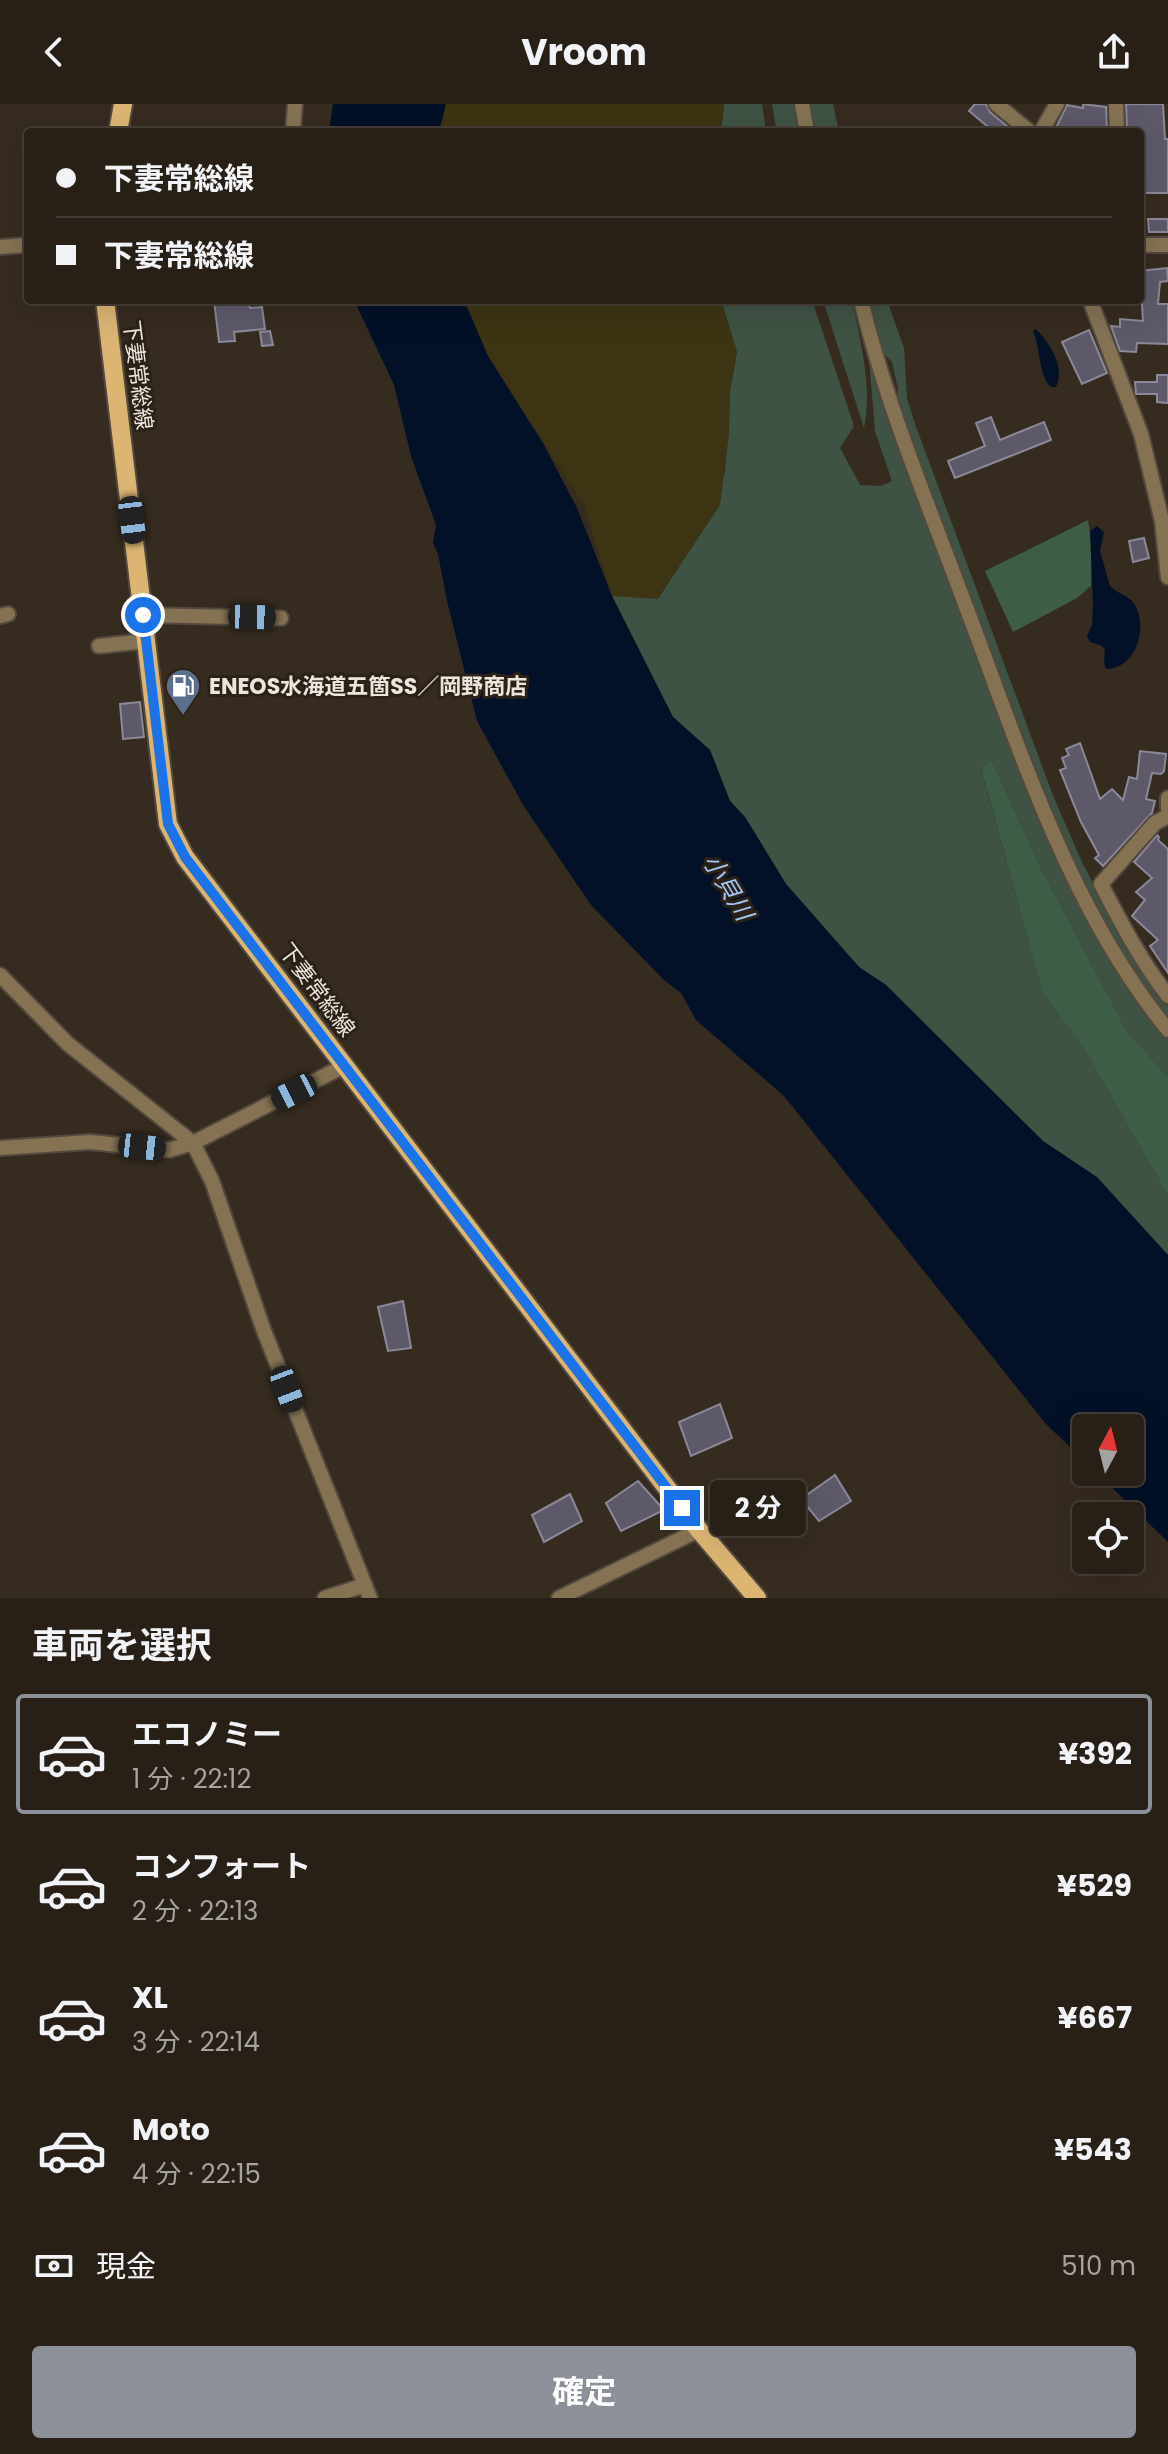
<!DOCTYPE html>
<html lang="ja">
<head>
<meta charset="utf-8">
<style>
	:root { --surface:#282017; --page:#302820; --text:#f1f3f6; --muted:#a5a3a1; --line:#443e36; --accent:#8c9099 }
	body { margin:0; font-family:Poppins,"Noto Sans JP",sans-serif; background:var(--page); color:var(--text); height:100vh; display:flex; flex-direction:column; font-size:30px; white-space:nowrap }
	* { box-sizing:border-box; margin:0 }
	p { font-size:26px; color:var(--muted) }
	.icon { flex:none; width:44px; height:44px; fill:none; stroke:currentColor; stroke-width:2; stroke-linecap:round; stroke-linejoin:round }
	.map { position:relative; height:1494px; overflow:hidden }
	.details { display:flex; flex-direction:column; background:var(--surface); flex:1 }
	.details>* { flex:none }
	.banner { position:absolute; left:24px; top:24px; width:1120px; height:176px; border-radius:8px; box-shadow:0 8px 32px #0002,0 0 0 2px var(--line); display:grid; align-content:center; height:176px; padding:0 32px; background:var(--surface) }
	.needle { width:52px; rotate:7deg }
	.buttons { position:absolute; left:1072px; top:1310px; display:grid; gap:16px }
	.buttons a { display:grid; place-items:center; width:72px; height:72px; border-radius:8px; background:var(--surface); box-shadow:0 8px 32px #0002,0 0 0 2px var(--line); font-size:40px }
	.end { position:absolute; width:36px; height:36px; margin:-18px; border:10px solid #1a73e8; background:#fff; box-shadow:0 0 0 4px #fff }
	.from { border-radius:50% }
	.bubble { position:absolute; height:56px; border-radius:8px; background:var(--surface); box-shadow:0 8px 32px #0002,0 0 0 2px var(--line); font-size:26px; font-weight:700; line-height:56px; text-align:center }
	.car { position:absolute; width:24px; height:48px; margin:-24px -12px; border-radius:10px; box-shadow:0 0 6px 2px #0007; background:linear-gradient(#222 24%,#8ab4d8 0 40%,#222 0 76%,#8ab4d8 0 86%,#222 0) }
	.banner b { display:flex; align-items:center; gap:28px; height:76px; font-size:30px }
	.banner b+b { border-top:2px solid var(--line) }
	.banner i { width:20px; height:20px; background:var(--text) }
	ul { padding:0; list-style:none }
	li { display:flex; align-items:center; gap:24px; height:120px; margin:0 16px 12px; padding:0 16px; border:4px solid transparent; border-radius:8px }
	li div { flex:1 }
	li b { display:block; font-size:30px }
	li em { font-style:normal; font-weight:700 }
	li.current { border-color:var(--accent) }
	li>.icon { width:72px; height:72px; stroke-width:1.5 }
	h2 { padding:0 32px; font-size:36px; line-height:96px }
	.pay { display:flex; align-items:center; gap:20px; height:88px; padding:0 32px; font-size:30px }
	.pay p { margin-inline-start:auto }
	.primary-button { display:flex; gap:16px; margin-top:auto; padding:16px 32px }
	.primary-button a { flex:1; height:92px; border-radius:8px; background:var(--accent); color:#fff; font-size:32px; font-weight:700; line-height:92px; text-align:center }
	header { display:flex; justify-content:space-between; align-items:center; height:104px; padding:0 32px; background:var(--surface); font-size:36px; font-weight:700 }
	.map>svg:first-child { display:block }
	.green { fill:#3f5345 }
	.forest { fill:#3d5d46 }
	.sand { fill:#3d3414 }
	.water { fill:#031128 }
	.building { fill:#5d5969; stroke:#8b8899; stroke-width:2 }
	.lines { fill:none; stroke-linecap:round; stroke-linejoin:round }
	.minor-casing { stroke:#53493e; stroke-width:18 }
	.major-casing { stroke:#53493e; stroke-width:22 }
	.minor { stroke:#847253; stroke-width:14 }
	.major { stroke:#dcb573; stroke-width:18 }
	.route { stroke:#1a73e8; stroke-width:10 }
	.labels { text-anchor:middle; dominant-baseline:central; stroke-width:6; stroke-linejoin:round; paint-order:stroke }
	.street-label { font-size:22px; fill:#ece5de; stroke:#2c2116 }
	.poi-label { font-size:22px; font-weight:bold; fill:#ece5de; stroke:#2c2116; text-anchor:start }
	.water-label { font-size:24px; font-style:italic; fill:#a1c6f9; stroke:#2c2116 }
</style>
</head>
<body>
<header><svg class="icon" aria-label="back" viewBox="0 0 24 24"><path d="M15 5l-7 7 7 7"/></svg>Vroom<svg class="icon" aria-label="share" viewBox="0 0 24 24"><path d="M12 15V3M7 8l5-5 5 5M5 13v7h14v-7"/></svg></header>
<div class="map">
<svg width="1168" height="1494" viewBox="0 0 1168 1494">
	<rect width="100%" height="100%" fill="#362b1f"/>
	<g class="green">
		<polygon points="724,0 762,0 766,28 721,28"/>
		<polygon points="772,0 798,0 804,28 777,28"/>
		<polygon points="809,0 833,0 839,28 816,28"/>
		<polygon points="721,196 812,196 854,322 840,344 860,381 881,382 892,377 875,327 868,243 1016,647 1144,904 1168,933 1168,973 1127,927 1041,764 992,657 981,665 1042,888 1085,947 1168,1092 1168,1151 1097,1074 1043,1037 886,881 859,863 786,780 745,713 730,697 710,646 673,613 612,492 658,494 680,460 725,369 730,287 737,248"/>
		<path d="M823 196H852C860 236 873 284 864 324Z"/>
		<path d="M867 196H887L904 244 907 294 915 320 1054 694 1082 758 1120 831 1154 886 1168 902V918C1092 822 1048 706 1006 592 976 513 946 433 917 353L897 297 898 285 892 258 879 245Z"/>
	</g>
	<g class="forest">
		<polygon points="1088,416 1092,443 1091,482 1077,494 1013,528 985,467"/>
		<polygon points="992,657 1041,764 1127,927 1168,973 1168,1092 1085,947 1042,888 981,664"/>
	</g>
	<g class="sand">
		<polygon points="446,0 724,0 721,28 439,28"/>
		<polygon points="464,196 721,196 737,248 730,287 729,330 720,401 658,495 612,492 584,401 488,252"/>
	</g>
	<g class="water">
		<polygon points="333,0 446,0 439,28 329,28"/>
		<polygon points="354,196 464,196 488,252 544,341 577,404 612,492 673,613 710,646 730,697 745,713 786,780 859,863 886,881 1043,1037 1097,1073 1168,1151 1168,1438 1096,1368 1130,1368 1130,1324 1086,1324 1086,1358 1046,1320 784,992 696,916 681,889 664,876 591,801 523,701 477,617 447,497 438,450 433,439 436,421 411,352 394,281"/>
		<path d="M1036 225C1049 238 1066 263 1056 283H1051C1039 273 1040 243 1033 227Z"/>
		<path d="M1097 422 1104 428 1100 447 1110 482C1116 488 1125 491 1131 496 1150 516 1139 565 1106 565 1100 548 1114 544 1090 538L1087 532 1092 521 1093 502 1090 427Z"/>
	</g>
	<g class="building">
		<polygon points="975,0 986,0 990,8 1014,28 994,28 969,7"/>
		<polygon points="1083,0 1106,3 1107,26 1054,28 1067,1 1083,4"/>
		<polygon points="1126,0 1163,0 1165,35 1168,35 1168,89 1140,89 1140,28 1127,28"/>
		<polygon points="1148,115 1168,115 1168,128 1149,128"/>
		<polygon points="1167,164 1168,177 1160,178 1158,200 1168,200 1168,240 1137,239 1136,248 1120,247 1111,222 1120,223 1120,215 1143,217 1140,167"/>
		<polygon points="214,196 249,196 250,204 262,203 265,225 234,228 235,237 219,238"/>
		<polygon points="1089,226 1107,269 1082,280 1062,238"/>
		<polygon points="270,227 273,241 262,242 260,228"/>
		<polygon points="1157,271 1168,271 1168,299 1157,298 1157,290 1136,290 1135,278 1157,278"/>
		<polygon points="991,313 1000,336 1044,318 1051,336 955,374 948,357 985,342 976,319"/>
		<polygon points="1144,434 1149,454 1133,458 1129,437"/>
		<polygon points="140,598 144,633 123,635 120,600"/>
		<polygon points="1080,639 1100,695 1112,685 1123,696 1129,673 1137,675 1140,647 1166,650 1164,667 1161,670 1152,669 1146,695 1155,697 1152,709 1103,762 1095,754 1099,751 1081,718 1060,666 1066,664 1062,654 1069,651 1066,645"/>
		<polygon points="1157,731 1159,733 1158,736 1168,745 1168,869 1150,842 1158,836 1132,812 1145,796 1136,788 1152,774 1134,758"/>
		<polygon points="403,1197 411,1244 388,1247 378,1203"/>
		<polygon points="720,1300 732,1334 691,1352 679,1318"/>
		<polygon points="835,1371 851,1397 819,1417 801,1395"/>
		<polygon points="638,1377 664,1406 621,1427 606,1399"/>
		<polygon points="570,1390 582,1417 544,1438 532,1411"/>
	</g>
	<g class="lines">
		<defs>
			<g id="minor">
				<polyline points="802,0 807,28"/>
				<polyline points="996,0 1030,28"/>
				<polyline points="1116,0 1117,28"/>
				<polyline points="293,28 295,0"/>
				<polyline points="1041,28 1057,0"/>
				<polyline points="1140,141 1168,141"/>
				<polyline points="0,143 28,141"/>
				<path d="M861 196C886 300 928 400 965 500 1020 645 1069 805 1168 926"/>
				<polyline points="1090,196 1141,330 1162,417 1168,473"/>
				<polyline points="143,511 281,514"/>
				<polyline points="0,512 8,510"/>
				<polyline points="99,542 146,537"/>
				<polyline points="1168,694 1168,705"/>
				<path d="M1168 712 1155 719 1101 780C1121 819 1141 857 1168 892"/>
				<polyline points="0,871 68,940 193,1039 212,1077 264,1227 370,1494"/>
				<polyline points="0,1044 90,1038 169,1046 193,1039 344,962"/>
				<polyline points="325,1494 365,1481"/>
				<polyline points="559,1494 699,1426"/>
			</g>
			<g id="major">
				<polyline points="118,28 123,0"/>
				<polyline points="105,196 168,720 185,753 699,1426 757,1494"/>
			</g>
		</defs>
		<use href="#minor" class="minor-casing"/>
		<use href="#major" class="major-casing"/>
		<use href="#minor" class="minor"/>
		<use href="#major" class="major"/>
	</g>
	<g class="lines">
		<polyline class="route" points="143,511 168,720 185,753 682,1404"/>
	</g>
	<defs>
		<symbol id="fuel-pin" viewBox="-11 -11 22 30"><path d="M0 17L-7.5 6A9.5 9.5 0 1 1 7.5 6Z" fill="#5c6f8a" stroke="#2c2116"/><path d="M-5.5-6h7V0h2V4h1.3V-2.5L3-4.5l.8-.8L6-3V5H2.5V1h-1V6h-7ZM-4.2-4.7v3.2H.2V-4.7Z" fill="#fff"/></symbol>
	</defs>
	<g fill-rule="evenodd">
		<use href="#fuel-pin" x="163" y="562" width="40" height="54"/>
	</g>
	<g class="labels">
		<g class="street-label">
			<text transform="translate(138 271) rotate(83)">下妻常総線</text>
			<text transform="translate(317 886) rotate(53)">下妻常総線</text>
		</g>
		<g class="poi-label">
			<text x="209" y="582">ENEOS水海道五箇SS／岡野商店</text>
		</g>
		<g class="water-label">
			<text transform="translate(728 783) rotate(59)">小貝川</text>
		</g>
	</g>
</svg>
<div class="buttons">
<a><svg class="needle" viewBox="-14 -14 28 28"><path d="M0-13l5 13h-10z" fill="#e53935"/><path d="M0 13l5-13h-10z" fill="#a5a3a1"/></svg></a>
<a><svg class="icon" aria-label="locate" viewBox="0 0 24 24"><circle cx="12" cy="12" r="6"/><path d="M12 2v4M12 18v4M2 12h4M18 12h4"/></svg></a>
</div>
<i class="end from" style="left:143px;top:511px"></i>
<i class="end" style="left:682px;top:1404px"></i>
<div class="bubble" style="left:710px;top:1376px;width:96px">2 分</div>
<i class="car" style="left:132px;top:416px;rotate:173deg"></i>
<i class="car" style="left:252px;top:513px;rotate:91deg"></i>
<i class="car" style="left:294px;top:988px;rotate:243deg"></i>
<i class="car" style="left:142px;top:1043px;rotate:96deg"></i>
<i class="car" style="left:287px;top:1285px;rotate:159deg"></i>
<div class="banner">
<b><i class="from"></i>下妻常総線</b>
<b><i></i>下妻常総線</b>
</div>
</div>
<section class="details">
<h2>車両を選択</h2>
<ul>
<li class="current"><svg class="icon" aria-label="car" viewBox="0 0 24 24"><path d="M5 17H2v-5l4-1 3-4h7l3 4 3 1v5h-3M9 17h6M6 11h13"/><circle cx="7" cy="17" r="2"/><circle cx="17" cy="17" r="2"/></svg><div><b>エコノミー</b><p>1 分 · 22:12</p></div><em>¥392</em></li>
<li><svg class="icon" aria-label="car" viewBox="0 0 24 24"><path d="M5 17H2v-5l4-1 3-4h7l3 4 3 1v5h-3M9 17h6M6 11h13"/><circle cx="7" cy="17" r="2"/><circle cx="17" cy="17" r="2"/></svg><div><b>コンフォート</b><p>2 分 · 22:13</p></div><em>¥529</em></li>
<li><svg class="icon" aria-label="car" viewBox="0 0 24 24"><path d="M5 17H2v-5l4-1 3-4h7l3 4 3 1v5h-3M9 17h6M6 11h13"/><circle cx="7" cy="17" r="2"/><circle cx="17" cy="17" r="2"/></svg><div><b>XL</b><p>3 分 · 22:14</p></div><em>¥667</em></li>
<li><svg class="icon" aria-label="car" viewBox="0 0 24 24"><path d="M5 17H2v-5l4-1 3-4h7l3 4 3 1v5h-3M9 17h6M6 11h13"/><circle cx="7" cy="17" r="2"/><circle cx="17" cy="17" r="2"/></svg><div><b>Moto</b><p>4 分 · 22:15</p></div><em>¥543</em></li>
</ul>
<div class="pay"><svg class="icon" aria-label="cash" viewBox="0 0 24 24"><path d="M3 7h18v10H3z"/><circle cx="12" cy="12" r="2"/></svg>現金<p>510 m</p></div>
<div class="primary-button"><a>確定</a></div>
</section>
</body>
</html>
